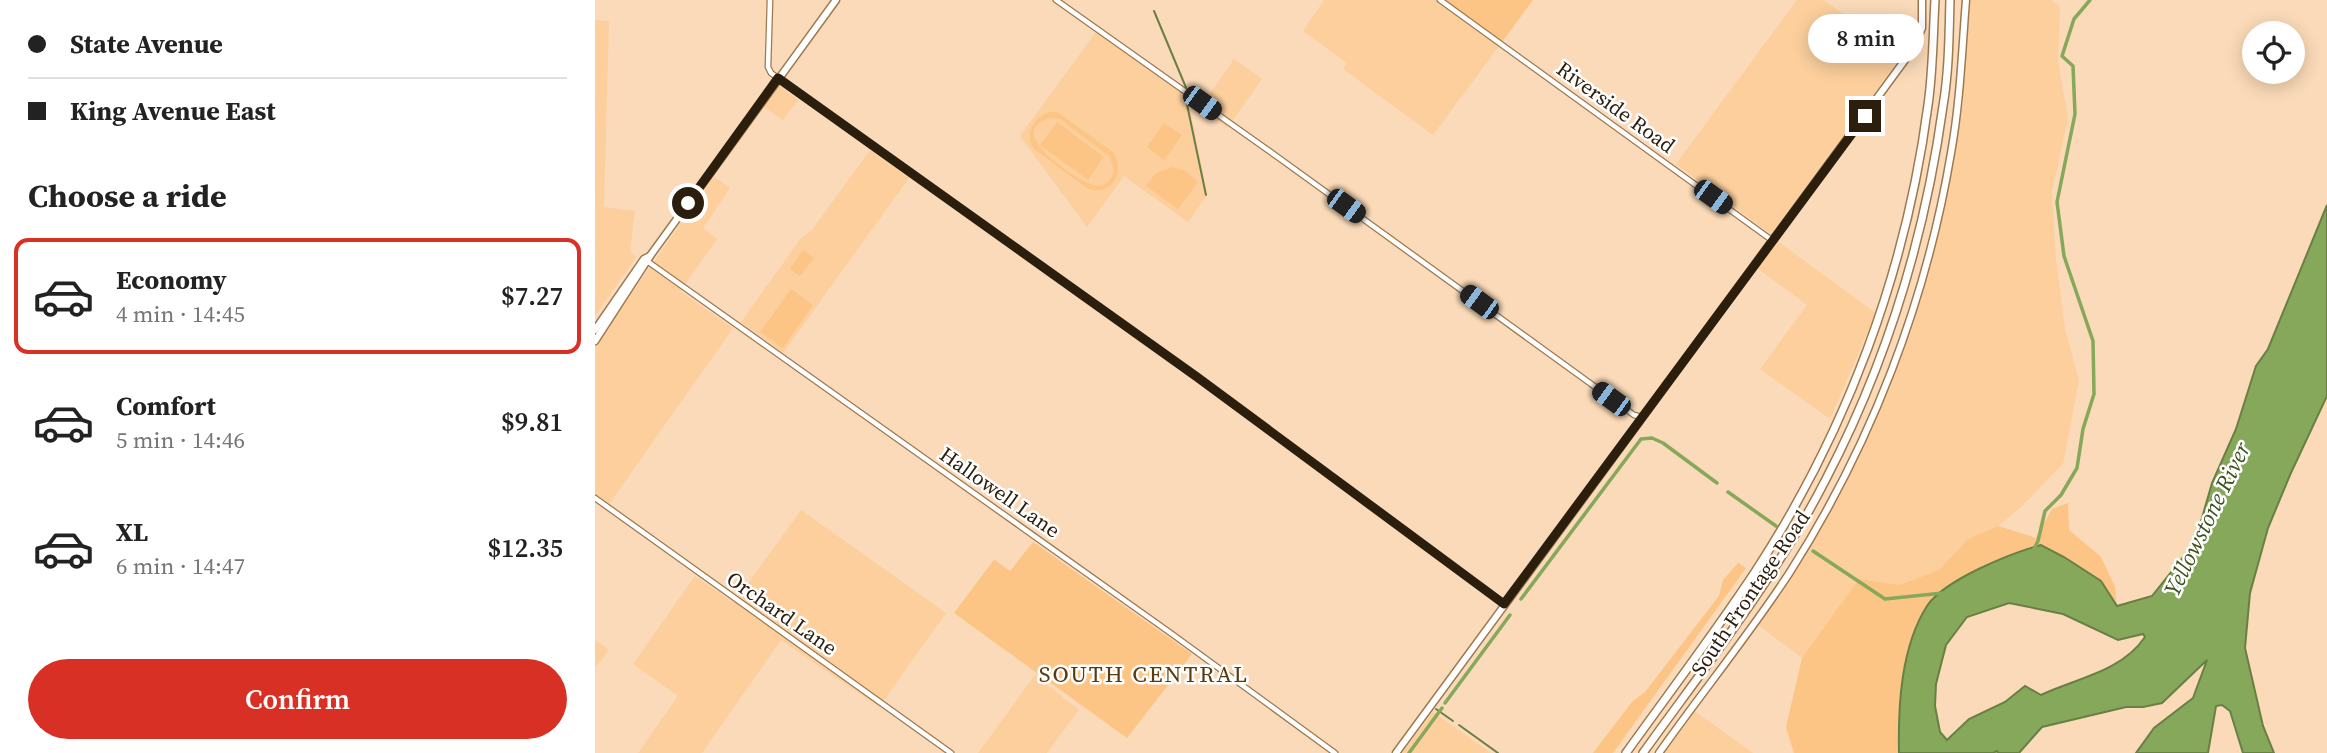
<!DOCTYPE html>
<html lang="en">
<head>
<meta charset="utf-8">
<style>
	:root { --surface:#fff; --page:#f6f6f6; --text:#222; --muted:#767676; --line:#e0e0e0; --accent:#d93025 }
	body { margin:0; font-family:"Source Serif 4",serif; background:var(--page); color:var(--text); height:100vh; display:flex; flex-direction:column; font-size:26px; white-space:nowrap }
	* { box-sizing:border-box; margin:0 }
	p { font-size:23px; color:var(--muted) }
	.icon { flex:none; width:38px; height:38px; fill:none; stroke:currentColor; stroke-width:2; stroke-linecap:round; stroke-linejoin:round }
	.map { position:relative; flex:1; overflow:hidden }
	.drawer { display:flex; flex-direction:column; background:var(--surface); width:595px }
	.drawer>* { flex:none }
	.guide { display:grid; align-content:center; height:154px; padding:0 28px; background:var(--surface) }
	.tools { position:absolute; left:1647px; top:21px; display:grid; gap:14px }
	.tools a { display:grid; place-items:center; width:63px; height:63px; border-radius:50%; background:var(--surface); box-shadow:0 4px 18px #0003; font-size:35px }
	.end { position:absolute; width:32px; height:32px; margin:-16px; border:9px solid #2c1e0d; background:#fff; box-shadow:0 0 0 4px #fff }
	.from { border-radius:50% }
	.bubble { position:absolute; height:49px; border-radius:24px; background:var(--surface); box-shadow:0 4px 18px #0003; font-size:23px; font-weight:600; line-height:49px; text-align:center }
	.car { position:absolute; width:21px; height:42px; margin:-21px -10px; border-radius:9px; box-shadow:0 0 5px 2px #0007; background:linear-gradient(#222 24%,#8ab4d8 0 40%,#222 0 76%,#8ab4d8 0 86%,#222 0) }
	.guide b { display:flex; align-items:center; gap:24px; height:66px; font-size:26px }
	.guide b+b { border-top:2px solid var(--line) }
	.guide i { width:18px; height:18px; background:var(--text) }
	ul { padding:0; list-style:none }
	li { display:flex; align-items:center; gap:21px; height:116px; margin:0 14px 10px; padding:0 14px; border:4px solid transparent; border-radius:14px }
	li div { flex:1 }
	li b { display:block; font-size:26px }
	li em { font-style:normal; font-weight:600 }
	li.active { border-color:var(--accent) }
	li>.icon { width:63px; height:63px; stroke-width:1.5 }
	h2 { padding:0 28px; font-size:32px; line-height:84px }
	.cta { display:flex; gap:14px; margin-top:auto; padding:14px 28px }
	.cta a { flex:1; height:80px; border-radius:42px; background:var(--accent); color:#fff; font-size:28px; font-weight:600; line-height:80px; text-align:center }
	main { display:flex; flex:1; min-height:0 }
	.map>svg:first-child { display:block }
	.built { fill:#fccf9d }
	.green { fill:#fcc485; fill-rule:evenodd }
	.water { fill:#85a85a; stroke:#6a7f43; stroke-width:2; fill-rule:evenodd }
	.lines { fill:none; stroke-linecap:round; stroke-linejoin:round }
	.stream { stroke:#6a7f43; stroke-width:2 }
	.canal { stroke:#85a85a; stroke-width:3.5 }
	.minor-casing { stroke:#9d7950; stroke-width:7 }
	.major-casing { stroke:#9d7950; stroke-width:9 }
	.highway-casing { stroke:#9d7950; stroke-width:10 }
	.minor { stroke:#fff; stroke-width:4.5 }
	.major { stroke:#fff; stroke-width:6 }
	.highway { stroke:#fff; stroke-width:7 }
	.route { stroke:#2c1e0d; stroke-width:9 }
	.labels { text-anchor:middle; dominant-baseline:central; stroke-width:5; stroke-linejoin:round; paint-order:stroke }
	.street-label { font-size:21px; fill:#2c1e0d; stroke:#fff }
	.water-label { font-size:23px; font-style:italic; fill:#3c531c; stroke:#fff }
	.neighbourhood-label { font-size:23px; letter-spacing:2px; fill:#5b3a0f; stroke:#fff }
</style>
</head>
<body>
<main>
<section class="drawer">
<div class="guide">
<b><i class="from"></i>State Avenue</b>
<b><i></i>King Avenue East</b>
</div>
<h2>Choose a ride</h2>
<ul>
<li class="active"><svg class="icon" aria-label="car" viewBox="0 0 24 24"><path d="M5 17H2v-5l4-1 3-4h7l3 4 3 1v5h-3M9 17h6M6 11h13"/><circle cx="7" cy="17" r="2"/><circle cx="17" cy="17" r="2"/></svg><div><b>Economy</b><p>4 min · 14:45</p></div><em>$7.27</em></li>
<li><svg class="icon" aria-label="car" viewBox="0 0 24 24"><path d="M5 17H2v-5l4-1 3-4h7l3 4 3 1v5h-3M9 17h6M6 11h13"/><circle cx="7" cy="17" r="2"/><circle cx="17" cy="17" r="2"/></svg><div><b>Comfort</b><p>5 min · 14:46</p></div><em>$9.81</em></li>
<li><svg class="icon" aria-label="car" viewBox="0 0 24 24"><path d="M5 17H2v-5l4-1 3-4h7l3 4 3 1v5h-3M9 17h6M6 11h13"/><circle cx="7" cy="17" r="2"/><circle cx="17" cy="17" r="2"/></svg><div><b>XL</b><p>6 min · 14:47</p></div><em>$12.35</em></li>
</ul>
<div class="cta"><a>Confirm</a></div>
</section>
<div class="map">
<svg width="1732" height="753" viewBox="0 0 1732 753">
	<rect width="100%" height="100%" fill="#fadab8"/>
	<g class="built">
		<polygon points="729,0 850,0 907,42 838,135 748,69 752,63 708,31"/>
		<polygon points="1202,0 1229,0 1306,56 1176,234 1081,164"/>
		<polygon points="1375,0 1456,0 1465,6 1463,61 1473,118 1457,192 1461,259 1470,329 1484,380 1468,464 1425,508 1403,526 1373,539 1344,570 1304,585 1264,579 1207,658 1162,624 1212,550 1252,478 1281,418 1316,332 1337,262 1357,168 1367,108"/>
		<polygon points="0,20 14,21 9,207 40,211 35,251 41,257 0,316"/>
		<polygon points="501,32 593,98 612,195 593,222 529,176 492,227 425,136"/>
		<polygon points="639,59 667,79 632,128 605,108"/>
		<polygon points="184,85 203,100 188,120 167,106"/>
		<polygon points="275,150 314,178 188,353 146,322 206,238 217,230"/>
		<polygon points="119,177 135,188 108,228 122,239 85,291 138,328 14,504 0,493 0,345"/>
		<polygon points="1182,241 1281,313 1235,419 1165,369 1212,305 1162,268"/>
		<polygon points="206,510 351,613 284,707 186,640 107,753 43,753 83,696 38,664 100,576 139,603"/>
		<polygon points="0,640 14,650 0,668"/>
		<polygon points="440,675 484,710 452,753 383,753"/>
		<polygon points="1099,711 1158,753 1069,753"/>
		<polygon points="838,712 896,753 807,753"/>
	</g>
	<g class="green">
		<polygon points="850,0 938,0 907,42"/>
		<path d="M455 112H462L519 153C531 173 515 198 492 188L439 149C429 133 438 118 455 112ZM455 118 465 119 515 157 519 172C516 179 512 185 503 186 492 187 403 132 455 118Z"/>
		<polygon points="462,122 509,157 493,180 445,145"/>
		<polygon points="569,123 587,135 569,160 552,147"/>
		<polygon points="576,167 591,171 603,182 583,209 551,186 560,174"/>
		<polygon points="208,250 219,258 205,276 195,269"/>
		<polygon points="196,289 218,305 188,348 165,332"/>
		<polygon points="1473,503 1474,530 1506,557 1520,587 1522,606 1506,581 1350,587 1303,719 1304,753 1199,753 1191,727 1207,658 1264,579 1304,585 1344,570 1373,539 1403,526 1441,538 1457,509"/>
		<polygon points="438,542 597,654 532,738 359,613 398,561 400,560 415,571"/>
		<polygon points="1143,563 1151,568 1018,753 998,753 1037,702 1050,692 1124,596 1128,580"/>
	</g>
	<path class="water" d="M1732 205V396L1695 475 1673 528 1655 593 1650 648 1668 726 1679 753H1648L1635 711 1627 705 1621 706 1613 753H1541L1559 728 1598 698 1612 660 1567 703 1548 707H1531L1447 727 1424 753H1403L1402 751 1398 753H1304C1303 705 1306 647 1332 606 1349 580 1416 553 1446 545L1469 557 1506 581 1522 606 1557 596 1600 542 1617 483 1641 429 1661 366 1673 349ZM1414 603 1468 614 1523 640 1548 634 1550 637C1526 672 1482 678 1446 695L1430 686 1410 702 1374 719 1352 740 1345 732 1340 706 1341 684 1351 645 1372 617Z"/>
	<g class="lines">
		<g class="stream">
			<polyline points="559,11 592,90"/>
			<polyline points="590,95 611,195"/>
			<polyline points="841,709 858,721"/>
			<polyline points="864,725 903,753"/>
		</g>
		<g class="canal">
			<polyline points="1133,492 1181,526"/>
			<polyline points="1218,551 1290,599 1348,593"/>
			<polyline points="1438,551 1443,541 1450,511 1466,495 1482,468 1488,429 1499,394 1498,341 1469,256 1462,202 1480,114 1478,66 1467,56 1479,19 1495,0"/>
			<polyline points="926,599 1046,439 1057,438 1068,443 1122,483"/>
			<polyline points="850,703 915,615"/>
			<polyline points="814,753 847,708"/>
		</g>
		<defs>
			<g id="minor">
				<polyline points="175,0 173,67 176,73 624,393 909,604"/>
				<polyline points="461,0 684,158 1039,415 1047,417"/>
				<polyline points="845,0 1178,241"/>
				<polyline points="52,261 577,634 740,753"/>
				<polyline points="0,498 356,753"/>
			</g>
			<g id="major">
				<polyline points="0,330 49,259 55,256"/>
				<polyline points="0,341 55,256 241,0"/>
				<polyline points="801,753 1318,49 1327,28 1327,0"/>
				<path d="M1064 753C1107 692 1154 635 1195 572 1276 445 1331 302 1356 153 1365 103 1367 51 1371 0"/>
			</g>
			<g id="highway">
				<path d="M1031 753C1074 693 1119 634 1160 572 1252 431 1311 272 1333 105 1338 71 1338 35 1340 0"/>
				<path d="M1048 753C1112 664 1181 577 1231 479 1292 362 1330 236 1348 106 1354 71 1354 35 1355 0"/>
			</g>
		</defs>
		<use href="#minor" class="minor-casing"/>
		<use href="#major" class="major-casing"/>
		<use href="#highway" class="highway-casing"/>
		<use href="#minor" class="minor"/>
		<use href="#major" class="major"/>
		<use href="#highway" class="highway"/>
	</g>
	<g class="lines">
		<polyline class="route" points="93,203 183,78 602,377 909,604 1270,116"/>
	</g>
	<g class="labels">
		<g class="street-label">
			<text transform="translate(1021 107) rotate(36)">Riverside Road</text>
			<text transform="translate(405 492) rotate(35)">Hallowell Lane</text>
			<text transform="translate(1155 593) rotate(-56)">South Frontage Road</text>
			<text transform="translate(187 613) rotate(35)">Orchard Lane</text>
		</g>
		<g class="water-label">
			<text transform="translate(1612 519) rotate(-64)">Yellowstone River</text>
		</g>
		<g class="neighbourhood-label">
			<text x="549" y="674">SOUTH CENTRAL</text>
		</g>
	</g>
</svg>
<div class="tools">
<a><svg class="icon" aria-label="locate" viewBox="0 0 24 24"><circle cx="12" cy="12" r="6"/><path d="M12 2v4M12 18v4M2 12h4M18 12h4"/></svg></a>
</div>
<i class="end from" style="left:93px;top:203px"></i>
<i class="end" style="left:1270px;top:116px"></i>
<div class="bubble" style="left:1213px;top:14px;width:116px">8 min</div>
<i class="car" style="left:607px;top:103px;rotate:126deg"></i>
<i class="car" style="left:1118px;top:197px;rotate:126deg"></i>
<i class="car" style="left:751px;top:206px;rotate:126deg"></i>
<i class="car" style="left:884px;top:302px;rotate:306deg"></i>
<i class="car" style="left:1016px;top:399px;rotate:306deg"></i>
</div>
</main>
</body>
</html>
